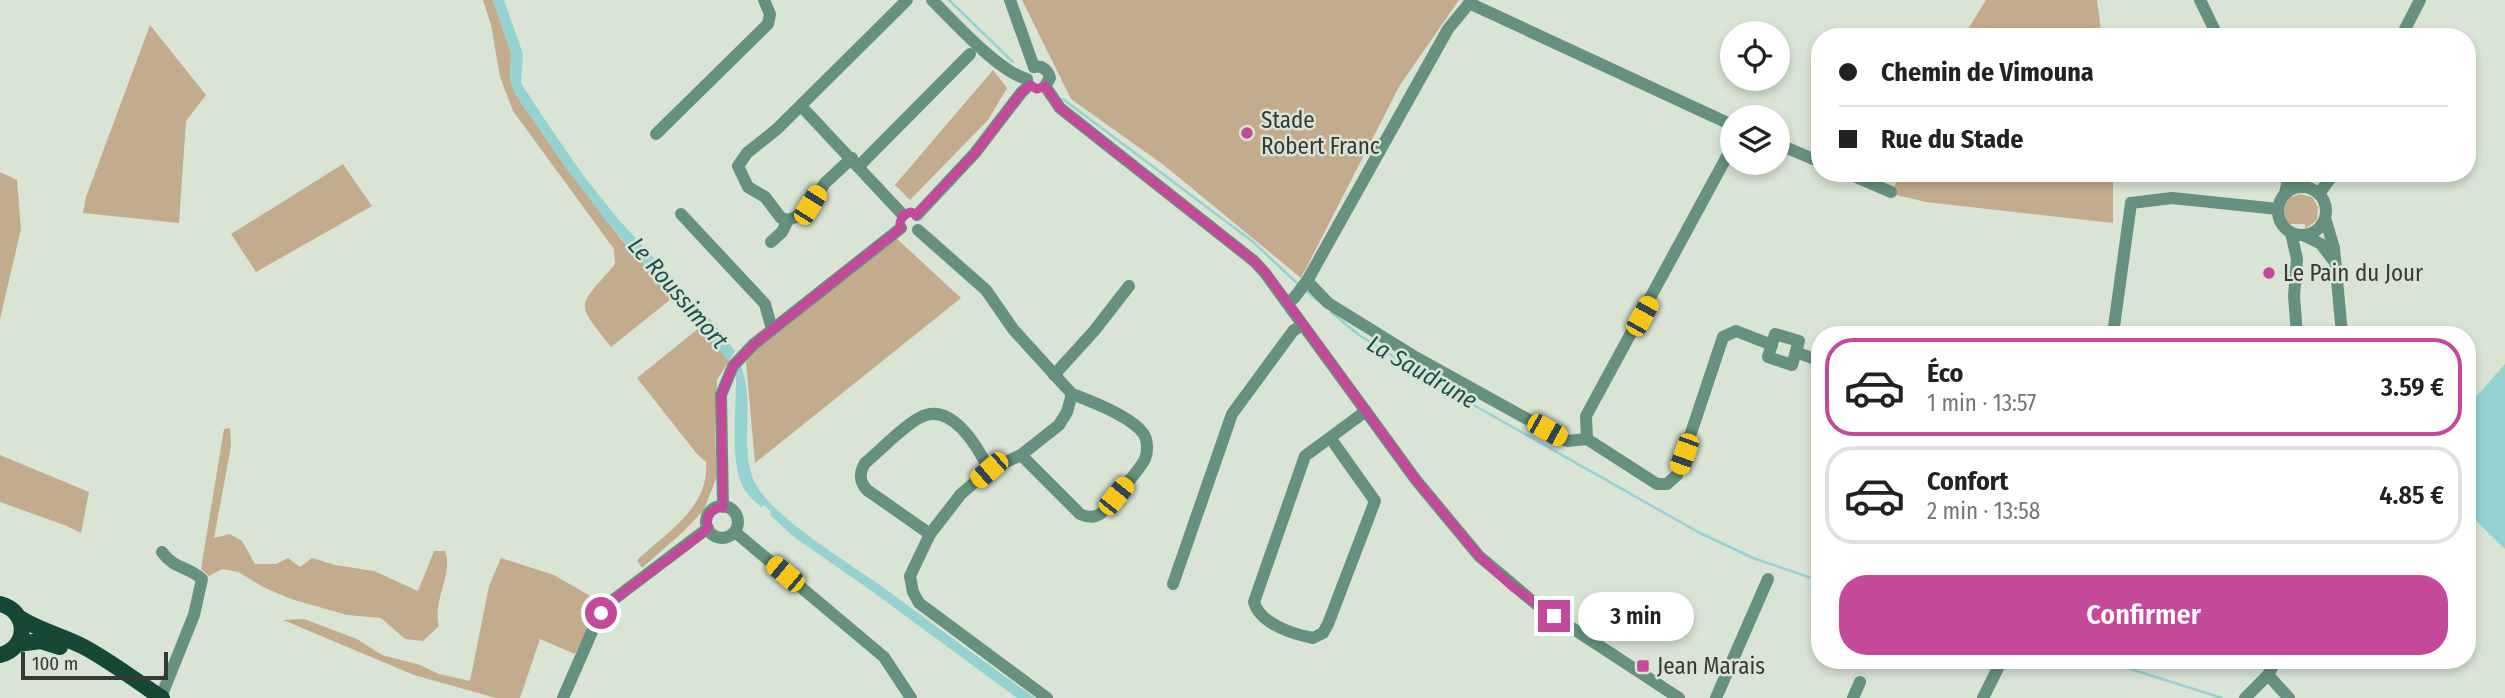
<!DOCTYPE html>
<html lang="fr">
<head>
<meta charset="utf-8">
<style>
	:root { --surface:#fff; --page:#f2f2f2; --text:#222; --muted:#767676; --line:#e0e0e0; --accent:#c5499a }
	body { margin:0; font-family:"Fira Sans Condensed",sans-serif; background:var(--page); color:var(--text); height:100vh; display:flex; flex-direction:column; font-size:26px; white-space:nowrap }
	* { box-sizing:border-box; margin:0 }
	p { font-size:23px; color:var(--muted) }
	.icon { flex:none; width:38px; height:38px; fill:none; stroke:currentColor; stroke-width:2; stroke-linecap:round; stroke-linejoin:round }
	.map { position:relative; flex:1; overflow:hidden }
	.panel { position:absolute; left:1811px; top:326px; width:665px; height:343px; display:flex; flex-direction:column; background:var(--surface); border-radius:28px; box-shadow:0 4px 10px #0003 }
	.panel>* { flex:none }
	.top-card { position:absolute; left:1811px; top:28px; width:665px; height:154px; border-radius:28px; box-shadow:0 4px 10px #0003; display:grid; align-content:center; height:154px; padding:0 28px; background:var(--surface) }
	.buttons { position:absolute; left:1720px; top:21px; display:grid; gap:14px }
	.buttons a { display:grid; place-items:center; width:70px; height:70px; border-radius:50%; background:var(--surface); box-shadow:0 4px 10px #0003; font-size:35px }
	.scale { position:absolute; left:21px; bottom:18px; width:147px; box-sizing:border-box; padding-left:7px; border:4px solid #363a34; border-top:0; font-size:19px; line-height:24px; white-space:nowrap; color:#363a34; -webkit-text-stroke:5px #d9e4d4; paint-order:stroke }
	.end { position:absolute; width:32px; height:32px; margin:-16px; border:9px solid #c5499a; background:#fff; box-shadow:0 0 0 4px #fff }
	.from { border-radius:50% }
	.bubble { position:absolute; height:49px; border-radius:24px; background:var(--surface); box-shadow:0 4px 10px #0003; font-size:23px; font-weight:600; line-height:49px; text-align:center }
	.car { position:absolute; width:21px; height:42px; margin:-21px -10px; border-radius:9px; box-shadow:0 0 5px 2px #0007; background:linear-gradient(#f5c518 24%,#345 0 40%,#f5c518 0 76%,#345 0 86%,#f5c518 0) }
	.top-card b { display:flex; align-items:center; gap:24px; height:66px; font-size:26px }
	.top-card b+b { border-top:2px solid var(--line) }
	.top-card i { width:18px; height:18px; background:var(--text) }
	ul { padding:12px 0 0; list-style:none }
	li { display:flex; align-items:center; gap:21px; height:98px; margin:0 14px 10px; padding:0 14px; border:4px solid var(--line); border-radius:28px }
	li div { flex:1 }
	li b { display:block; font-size:26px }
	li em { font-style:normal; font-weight:600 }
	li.on { border-color:var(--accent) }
	li>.icon { width:63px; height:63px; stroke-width:1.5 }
	.action { display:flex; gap:14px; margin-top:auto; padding:14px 28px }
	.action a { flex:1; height:80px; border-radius:28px; background:var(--accent); color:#fff; font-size:28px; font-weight:600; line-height:80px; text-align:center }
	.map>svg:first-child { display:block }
	.green { fill:#c3ac8d }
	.water { fill:#95d2d2 }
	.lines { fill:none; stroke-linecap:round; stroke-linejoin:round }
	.stream { stroke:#95d2d2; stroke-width:2.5 }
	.minor { stroke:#66917e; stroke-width:12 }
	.major { stroke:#164836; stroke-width:16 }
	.route { stroke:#c5499a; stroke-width:9 }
	.poi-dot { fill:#c5499a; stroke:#d9e4d4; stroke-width:2.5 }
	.labels { text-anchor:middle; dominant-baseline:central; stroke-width:5; stroke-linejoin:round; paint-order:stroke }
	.poi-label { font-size:23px; fill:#363a34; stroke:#d9e4d4; text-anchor:start }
	.water-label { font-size:24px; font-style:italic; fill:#1b5050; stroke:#d9e4d4 }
</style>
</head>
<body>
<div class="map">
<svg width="2505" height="698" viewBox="0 0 2505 698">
	<rect width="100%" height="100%" fill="#d9e4d4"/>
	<g class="green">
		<path d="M483 0H493L511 53 510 79 514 92 564 165 620 238 703 329 729 361 717 380 715 434 717 476 704 510 684 531 642 568 637 560C666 533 710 507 706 462L697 454 637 378 699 328 671 299 611 347C574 300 577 309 615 264L614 249 513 111 500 77 491 25Z"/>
		<polygon points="1022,0 1459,0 1400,85 1301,278 1165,166 1071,99"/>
		<polygon points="1986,0 2097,0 2102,37 1963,37"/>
		<polygon points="150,25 206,95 186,121 179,223 83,213 86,197"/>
		<polygon points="993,70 1007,88 988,120 910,200 895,185"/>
		<polygon points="343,164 372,206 256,272 231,234"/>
		<polygon points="0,172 17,180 21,229 0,319"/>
		<polygon points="1899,173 2113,173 2113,223 1926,202 1892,194"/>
		<path d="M2300 194 2312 197 2318 207 2317 220 2305 229V224H2288C2282 215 2283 207 2289 198Z"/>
		<polygon points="896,238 961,298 755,463 746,362 757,347"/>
		<path d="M230 428 231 446 214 538 230 534 242 541 255 564H276L288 558 300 567 312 558 335 565 374 571 418 591 434 551H445C454 573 432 600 439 626L423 641 405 639 381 618 347 615 291 599 265 588 238 572 222 569 209 576 201 569 224 429Z"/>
		<polygon points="0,455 89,492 81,533 67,526 0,502"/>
		<polygon points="501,558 554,575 601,602 575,654 540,639 520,698 496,698 414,675 283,620 304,619 357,639 382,655 420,665 439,674 470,681 489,586"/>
	</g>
	<g class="water">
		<polygon points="493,0 504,0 523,54 521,83 541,114 583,175 618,219 709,318 735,351 729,361 607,222 564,165 514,92 510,79 511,53"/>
		<polygon points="2505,364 2505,549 2468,513 2468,406"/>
		<path d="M740 365C757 399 737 449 756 485 775 519 851 564 884 588 934 625 985 662 1035 698H1017L873 592 794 537 770 515 773 510 766 504 761 507C754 500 747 495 743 487 729 460 737 404 736 372Z"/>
	</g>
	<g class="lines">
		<g class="stream">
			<polyline points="949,0 1013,62"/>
			<polyline points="1063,99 1252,241 1299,285"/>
			<polyline points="1304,289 1318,301"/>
			<polyline points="1331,312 1359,335 1456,395 1698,532 1753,558 1820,581"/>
			<polyline points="765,504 775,514"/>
			<polyline points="2102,660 2222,698"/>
		</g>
		<g class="minor">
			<path d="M932 0C953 21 999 72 1027 79"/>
			<polyline points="1010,0 1034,67"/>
			<polyline points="2200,0 2218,37"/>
			<polyline points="1469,3 1732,125"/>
			<polyline points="2401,37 2420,0"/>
			<path d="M1034 67C1042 65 1048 70 1050 78L1045 86"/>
			<polyline points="1045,86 1060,108 1254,261 1265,273 1416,480 1479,556 1537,605 1679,698"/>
			<polyline points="801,106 903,215"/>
			<polyline points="656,134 768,24 770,14 764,0"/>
			<polyline points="1778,144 1820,162"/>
			<polyline points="852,158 825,183 803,214 788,220 781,218 765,197 748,187 738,166 747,153 777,129 907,0"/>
			<polyline points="859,166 970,54"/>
			<polyline points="1847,173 1891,192"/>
			<circle cx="2302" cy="211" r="24"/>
			<polyline points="2285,193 2290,173"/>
			<polyline points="2319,194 2334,173"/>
			<polyline points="681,214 765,304 772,329"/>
			<polyline points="917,215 975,153 1021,93 1029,85"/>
			<polyline points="2325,218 2334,248 2342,334"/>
			<polyline points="918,230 986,290 1013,329 1072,394 1067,412 1059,425 1021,455 989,470 961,494 930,534 910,576 913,592 919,603 1047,698"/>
			<polyline points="2291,233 2297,259 2294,296 2297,334"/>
			<polyline points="2305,236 2321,244 2333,260"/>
			<polyline points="771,242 782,232 788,220"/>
			<polyline points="1307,281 1328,303 1417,358 1567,441 1587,439"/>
			<polyline points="1287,303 1294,298 1307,281 1448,29 1472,0"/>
			<polygon points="1775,334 1799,341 1792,365 1768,357"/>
			<polyline points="2113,334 2131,203 2172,198 2278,209"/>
			<polyline points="1796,352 1820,361"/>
			<polyline points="1054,375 1094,331 1129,286"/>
			<path d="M1331 439 1375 501 1328 624 1323 633 1313 638C1293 634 1260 624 1254 602L1305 456 1366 411"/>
			<polyline points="1587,439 1586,416 1732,147"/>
			<polyline points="1587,439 1657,484 1667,484 1677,475 1723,337 1736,331 1772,345"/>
			<path d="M1021 455 1080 514C1086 517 1094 518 1100 514 1106 510 1142 466 1145 459 1148 452 1148 440 1143 433 1131 417 1091 401 1072 394"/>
			<circle cx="722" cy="522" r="16"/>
			<polyline points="723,507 721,395 733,366 754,344 901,228"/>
			<polyline points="735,532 884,657 911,698"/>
			<path d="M930 534 867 490C859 481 859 473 865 463 881 450 901 428 919 418 951 400 978 447 989 470"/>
			<polyline points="1173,584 1232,414 1293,331 1302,325"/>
			<polyline points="2268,675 2289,698"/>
			<path d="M161 697 194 615 202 579C187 566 174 569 162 552"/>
			<polyline points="563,698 594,627 609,603 708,528"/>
			<polyline points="1716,698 1768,579"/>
			<polyline points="1853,698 1860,682"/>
			<polyline points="1983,698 2002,660"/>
			<polyline points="2245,698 2268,675 2276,660"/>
		</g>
		<g class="major">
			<path d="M0 604C29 611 29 648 0 655"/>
			<path d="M20 618C41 631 63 636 84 647 112 662 136 681 162 698"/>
			<polyline points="18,644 41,641 60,647"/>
		</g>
	</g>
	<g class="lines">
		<path class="route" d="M601 613 609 603 699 536 708 528C705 516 711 508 723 507L721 395 733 366 754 344 901 228 900 223 903 215 911 212 916 215 919 212 975 153 1021 93 1030 85 1037 89 1045 86 1060 108 1254 261 1265 272 1416 480 1479 556 1513 587 1554 616"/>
	</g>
	<g class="poi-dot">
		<circle cx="1247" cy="133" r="7"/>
		<circle cx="2269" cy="273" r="7"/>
		<rect x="1636" y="659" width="14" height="14" rx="3.5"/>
	</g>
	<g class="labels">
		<g class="poi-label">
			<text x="1261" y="120">Stade<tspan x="1261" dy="26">Robert Franc</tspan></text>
			<text x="2283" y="273">Le Pain du Jour</text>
			<text x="1657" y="666">Jean Marais</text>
		</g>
		<g class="water-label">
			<text transform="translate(678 293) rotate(49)">Le Roussimort</text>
			<text transform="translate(1422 372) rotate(30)">La Saudrune</text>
		</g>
	</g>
</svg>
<div class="buttons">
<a><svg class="icon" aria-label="locate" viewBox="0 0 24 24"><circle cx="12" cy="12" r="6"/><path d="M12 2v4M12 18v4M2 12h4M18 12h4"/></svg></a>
<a><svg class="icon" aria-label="layers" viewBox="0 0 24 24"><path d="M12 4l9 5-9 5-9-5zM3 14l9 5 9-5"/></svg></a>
</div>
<div class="scale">100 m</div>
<i class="end from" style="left:601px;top:613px"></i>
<i class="end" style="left:1554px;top:616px"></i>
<div class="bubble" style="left:1578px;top:592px;width:116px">3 min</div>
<i class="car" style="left:810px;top:205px;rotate:32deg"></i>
<i class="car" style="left:1642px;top:316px;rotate:29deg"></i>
<i class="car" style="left:1547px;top:430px;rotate:119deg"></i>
<i class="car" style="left:1684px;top:454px;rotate:200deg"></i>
<i class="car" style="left:989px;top:470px;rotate:229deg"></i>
<i class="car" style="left:1116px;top:496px;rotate:39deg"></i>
<i class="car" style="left:785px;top:574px;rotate:310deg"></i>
<div class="top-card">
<b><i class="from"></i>Chemin de Vimouna</b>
<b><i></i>Rue du Stade</b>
</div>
<section class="panel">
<ul>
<li class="on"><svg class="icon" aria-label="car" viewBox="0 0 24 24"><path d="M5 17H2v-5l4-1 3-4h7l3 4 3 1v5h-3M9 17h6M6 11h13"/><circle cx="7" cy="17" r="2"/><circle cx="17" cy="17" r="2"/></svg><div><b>Éco</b><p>1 min · 13:57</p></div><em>3.59 €</em></li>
<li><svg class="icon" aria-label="car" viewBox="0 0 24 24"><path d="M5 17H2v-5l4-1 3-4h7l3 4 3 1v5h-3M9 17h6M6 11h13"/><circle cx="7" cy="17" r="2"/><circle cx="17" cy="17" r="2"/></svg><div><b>Confort</b><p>2 min · 13:58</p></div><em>4.85 €</em></li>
</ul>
<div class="action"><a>Confirmer</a></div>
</section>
</div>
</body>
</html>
